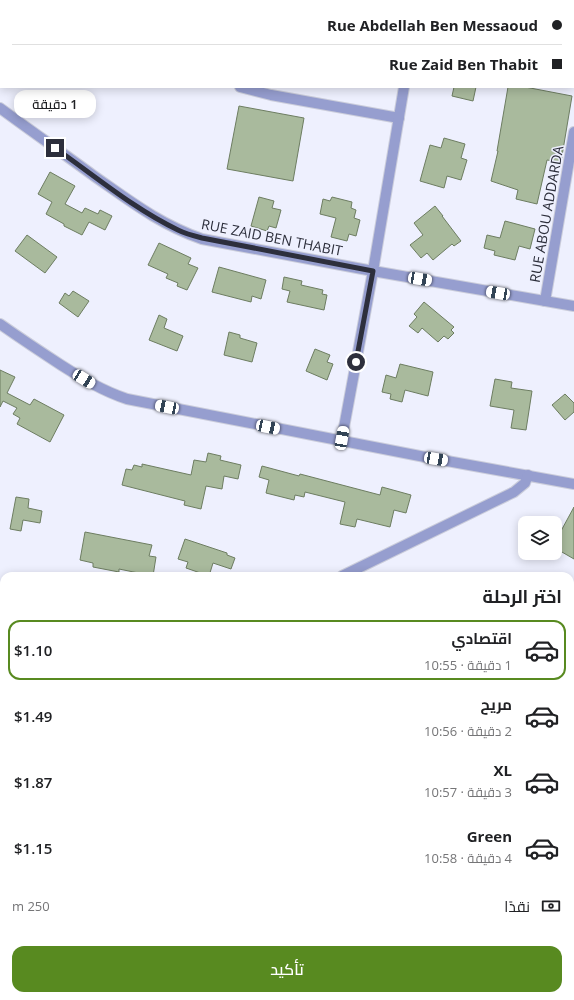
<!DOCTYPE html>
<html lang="ar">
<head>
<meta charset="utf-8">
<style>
	:root { --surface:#fff; --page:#f2f2f2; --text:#202124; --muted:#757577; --line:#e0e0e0; --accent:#588a20 }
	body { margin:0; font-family:"Open Sans",Cairo,sans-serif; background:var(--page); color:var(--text); direction:rtl; height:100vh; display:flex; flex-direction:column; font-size:15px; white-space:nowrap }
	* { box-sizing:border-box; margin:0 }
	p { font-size:13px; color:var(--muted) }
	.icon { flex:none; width:22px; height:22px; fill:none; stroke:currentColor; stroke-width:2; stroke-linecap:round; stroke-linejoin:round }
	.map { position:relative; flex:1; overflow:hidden; direction:ltr }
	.drawer { position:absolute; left:0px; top:572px; width:574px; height:428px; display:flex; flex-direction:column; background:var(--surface); border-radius:12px 12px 0 0; box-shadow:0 2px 10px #0003; direction:rtl }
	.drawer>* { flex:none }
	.top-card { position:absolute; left:0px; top:0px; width:574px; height:88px; box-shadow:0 2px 10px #0003; direction:rtl; display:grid; align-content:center; height:88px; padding:0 12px; background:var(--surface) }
	.fabs { position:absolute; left:518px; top:516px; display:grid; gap:8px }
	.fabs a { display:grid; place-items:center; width:44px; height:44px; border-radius:8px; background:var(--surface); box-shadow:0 2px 10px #0003; font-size:20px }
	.end { position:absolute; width:18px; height:18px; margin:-9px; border:5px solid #2d2f3c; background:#fff; box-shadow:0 0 0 2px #fff }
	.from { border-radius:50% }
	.bubble { position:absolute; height:28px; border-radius:12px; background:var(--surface); box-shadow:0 2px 10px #0003; font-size:13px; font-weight:600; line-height:28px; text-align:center; direction:rtl }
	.car { position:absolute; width:12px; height:24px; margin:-12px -6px; border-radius:5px; box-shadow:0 0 3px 1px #0007; background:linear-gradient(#fff 24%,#345 0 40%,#fff 0 76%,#345 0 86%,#fff 0) }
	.top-card b { display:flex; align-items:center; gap:14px; height:38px; font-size:15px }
	.top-card b+b { border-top:1px solid var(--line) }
	.top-card i { width:10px; height:10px; background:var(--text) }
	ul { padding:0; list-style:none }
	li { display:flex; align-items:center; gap:12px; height:60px; margin:0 8px 6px; padding:0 4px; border:2px solid transparent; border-radius:12px }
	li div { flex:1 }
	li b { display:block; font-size:15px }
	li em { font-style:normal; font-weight:600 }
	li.on { border-color:var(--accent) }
	li>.icon { width:36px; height:36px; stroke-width:1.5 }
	h2 { padding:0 12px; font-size:18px; line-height:48px }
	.pay { display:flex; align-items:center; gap:10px; height:44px; padding:0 12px; font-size:15px }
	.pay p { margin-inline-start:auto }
	.button { display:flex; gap:8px; margin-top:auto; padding:8px 12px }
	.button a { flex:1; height:46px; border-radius:12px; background:var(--accent); color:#fff; font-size:16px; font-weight:600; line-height:46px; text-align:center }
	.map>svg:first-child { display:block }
	.green { fill:#d0d6fc }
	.building { fill:#a9ba9d; stroke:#6d7d61 }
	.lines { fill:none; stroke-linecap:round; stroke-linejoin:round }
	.minor-casing { stroke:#cbcddb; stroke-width:12 }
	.minor { stroke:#969ecf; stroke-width:10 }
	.route { stroke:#2d2f3c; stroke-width:5 }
	.labels { text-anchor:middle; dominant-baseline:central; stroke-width:3; stroke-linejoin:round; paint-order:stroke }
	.street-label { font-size:14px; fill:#2d2f3c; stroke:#eef0fe }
</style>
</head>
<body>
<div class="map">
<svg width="574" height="1000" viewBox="0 0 574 1000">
	<rect width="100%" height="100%" fill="#eef0fe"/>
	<g class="green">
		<polygon points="574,592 574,828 570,828 570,593"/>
		<polygon points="4,854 4,996 166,996 159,1000 0,1000 0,856"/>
		<polygon points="574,865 574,1000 233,1000 240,996 570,996 570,868"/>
	</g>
	<g class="building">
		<polygon points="454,87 476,87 473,101 452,96"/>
		<polygon points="508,87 525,87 572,96 561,162 547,160 537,204 516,199 518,190 491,181 498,151 497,151"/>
		<polygon points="239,106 304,118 293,181 227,169"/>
		<polygon points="444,138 465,144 461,158 467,160 461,180 447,176 444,188 420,181 430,145 441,148"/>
		<polygon points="50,172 75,186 65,204 82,213 85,208 98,214 100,210 112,216 105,230 89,222 82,235 64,226 64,224 46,214 52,202 38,194"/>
		<polygon points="259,197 274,201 272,208 281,210 276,228 269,226 267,231 251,226"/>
		<polygon points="332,197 352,202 351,208 356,210 354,218 360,220 356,236 349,234 347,241 331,237 336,218 320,214 323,199 330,201"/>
		<polygon points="435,206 443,216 442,216 461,241 454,246 452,244 433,260 427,253 421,258 410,245 423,235 414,223"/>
		<polygon points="505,221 535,229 530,249 519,246 515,260 494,255 495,251 484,248 487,235 500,238"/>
		<polygon points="27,235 57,257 45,273 15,251"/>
		<polygon points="159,243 191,258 188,264 198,268 187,290 177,286 178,283 166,278 168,274 148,265"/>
		<polygon points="219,267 266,280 261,299 252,296 251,302 212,292"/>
		<polygon points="284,277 302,281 301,285 323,290 322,294 327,295 324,310 287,302 290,291 282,289"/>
		<polygon points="73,291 89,301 78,317 59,303 65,293 69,296"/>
		<polygon points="424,302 454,327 451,330 454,333 448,339 444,336 438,342 422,328 418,333 409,326 417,317 414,314"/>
		<polygon points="159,315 167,319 164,328 183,336 177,351 149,340"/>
		<polygon points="229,332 240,335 240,338 257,343 252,362 224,355"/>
		<polygon points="315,349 330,355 327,362 333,364 327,380 306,371"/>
		<polygon points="400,364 433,372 428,396 405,390 402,402 390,399 391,394 382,392 386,375 396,378"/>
		<polygon points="0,370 15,377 7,393 30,405 34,399 64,415 50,442 17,424 20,418 13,414 17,408 3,401 0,407"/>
		<polygon points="495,379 512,382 511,388 532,391 526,430 511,428 514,410 490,406"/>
		<polygon points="565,394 574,403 574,412 565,420 552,405"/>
		<polygon points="208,453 221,456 220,460 241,465 238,479 224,476 222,489 206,486 201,509 184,505 185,501 122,485 126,469 132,470 134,465 142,467 142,464 191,475 194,460 206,462"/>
		<polygon points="262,466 299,476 300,474 380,495 382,487 411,495 406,513 394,510 390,527 357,519 355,527 340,524 345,502 305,492 304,497 295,495 294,500 266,493 269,480 259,477"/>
		<polygon points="16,497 29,499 28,508 42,511 40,523 23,520 21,531 10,529"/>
		<polygon points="574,507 574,559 555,548 555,542"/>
		<polygon points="85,532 152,545 149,556 156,557 153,576 119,569 119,572 93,567 93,563 80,560"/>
		<polygon points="185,539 227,553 227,555 235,558 231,569 213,563 209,576 186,568 188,562 178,559"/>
	</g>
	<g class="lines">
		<defs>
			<g id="minor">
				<polyline points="109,0 110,1"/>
				<polyline points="229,1 230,0"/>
				<polyline points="421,1 421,0"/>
				<polyline points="240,87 271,95 399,118"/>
				<path d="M0 108C31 131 63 153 94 176 130 201 159 224 202 239L373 271 574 306"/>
				<polyline points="545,301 574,132"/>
				<path d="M0 324C20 338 41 352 61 365 83 379 103 391 127 399L425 457 574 484"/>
				<polyline points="340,441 342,438 373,271 404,87"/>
				<polyline points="342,576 514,492 525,483 528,475"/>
				<polyline points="0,592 4,595"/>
				<polyline points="0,740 4,738"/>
				<polyline points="570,839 574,840"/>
				<polyline points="177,1000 184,996"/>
			</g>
		</defs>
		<use href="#minor" class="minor-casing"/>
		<use href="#minor" class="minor"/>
	</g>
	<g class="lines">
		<path class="route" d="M55 148C95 176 134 209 178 230 186 234 194 236 202 238L373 271 356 362"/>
	</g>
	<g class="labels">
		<g class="street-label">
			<text transform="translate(546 214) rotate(-80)">RUE ABOU ADDARDA</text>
			<text transform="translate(272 237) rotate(11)">RUE ZAID BEN THABIT</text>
		</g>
	</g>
</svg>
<div class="fabs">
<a><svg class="icon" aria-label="layers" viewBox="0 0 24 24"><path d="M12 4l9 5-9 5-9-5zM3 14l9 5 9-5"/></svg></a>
</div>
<i class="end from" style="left:356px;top:362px"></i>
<i class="end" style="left:55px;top:148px"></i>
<div class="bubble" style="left:14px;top:90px;width:82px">1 دقيقة</div>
<i class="car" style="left:420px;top:279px;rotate:100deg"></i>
<i class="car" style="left:498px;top:293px;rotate:280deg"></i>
<i class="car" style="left:84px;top:379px;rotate:122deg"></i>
<i class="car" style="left:167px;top:407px;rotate:281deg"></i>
<i class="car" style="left:268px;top:427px;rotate:102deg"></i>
<i class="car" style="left:342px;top:438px;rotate:10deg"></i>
<i class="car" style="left:436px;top:459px;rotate:100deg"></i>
<div class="top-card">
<b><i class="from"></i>Rue Abdellah Ben Messaoud</b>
<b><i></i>Rue Zaid Ben Thabit</b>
</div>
<section class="drawer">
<h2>اختر الرحلة</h2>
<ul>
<li class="on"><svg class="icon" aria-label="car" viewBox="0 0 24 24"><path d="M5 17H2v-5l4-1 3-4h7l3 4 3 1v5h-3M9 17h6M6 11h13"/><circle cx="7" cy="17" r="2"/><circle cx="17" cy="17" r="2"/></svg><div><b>اقتصادي</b><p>1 دقيقة · 10:55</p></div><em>$1.10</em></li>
<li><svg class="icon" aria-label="car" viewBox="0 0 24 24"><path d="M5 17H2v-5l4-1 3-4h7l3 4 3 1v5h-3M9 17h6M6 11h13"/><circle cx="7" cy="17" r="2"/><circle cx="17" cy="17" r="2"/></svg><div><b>مريح</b><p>2 دقيقة · 10:56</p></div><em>$1.49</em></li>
<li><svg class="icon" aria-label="car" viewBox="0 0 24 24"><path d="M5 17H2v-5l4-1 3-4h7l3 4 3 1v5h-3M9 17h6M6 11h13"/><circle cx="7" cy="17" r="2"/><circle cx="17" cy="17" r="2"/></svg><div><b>XL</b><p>3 دقيقة · 10:57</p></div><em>$1.87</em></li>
<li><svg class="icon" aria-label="car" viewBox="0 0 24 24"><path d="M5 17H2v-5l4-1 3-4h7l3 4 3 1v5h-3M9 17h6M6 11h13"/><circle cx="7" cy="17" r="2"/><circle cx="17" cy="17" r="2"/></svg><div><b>Green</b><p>4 دقيقة · 10:58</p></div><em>$1.15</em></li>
</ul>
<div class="pay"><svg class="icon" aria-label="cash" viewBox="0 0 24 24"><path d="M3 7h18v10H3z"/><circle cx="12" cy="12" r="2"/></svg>نقدًا<p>250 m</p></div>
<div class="button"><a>تأكيد</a></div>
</section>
</div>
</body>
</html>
